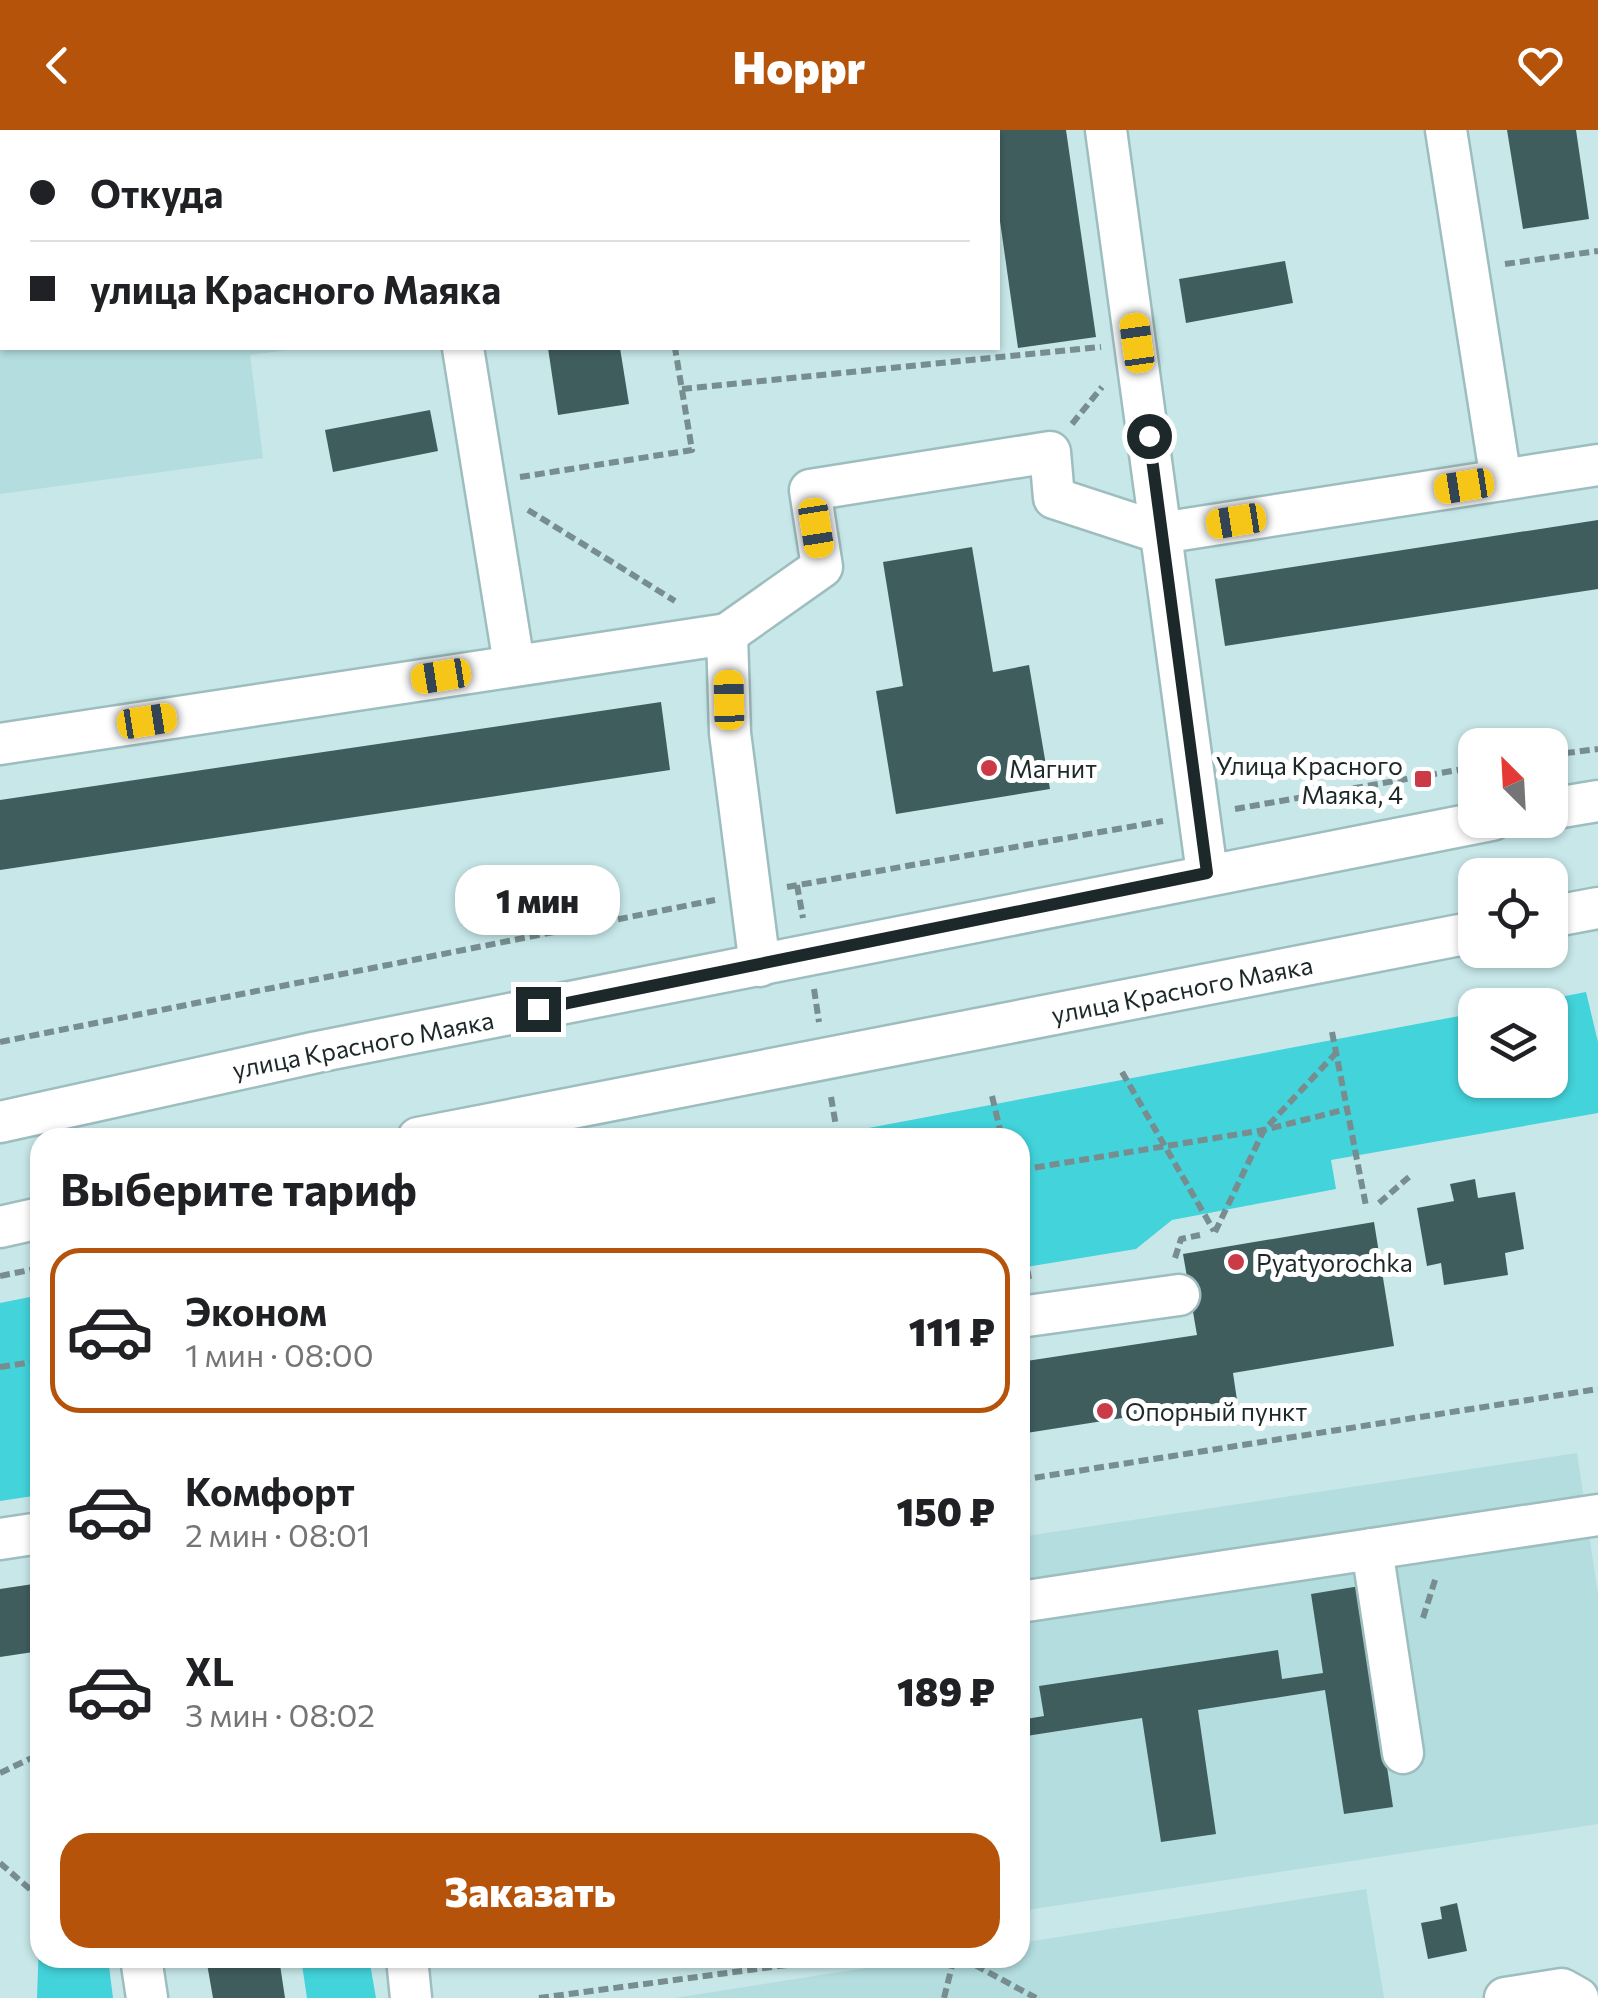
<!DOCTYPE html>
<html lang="ru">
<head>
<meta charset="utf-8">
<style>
	:root { --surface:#fff; --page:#f6f6f6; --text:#202124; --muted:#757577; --line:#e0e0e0; --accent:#b45309 }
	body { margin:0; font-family:Commissioner,sans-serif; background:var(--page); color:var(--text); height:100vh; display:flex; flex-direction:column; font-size:38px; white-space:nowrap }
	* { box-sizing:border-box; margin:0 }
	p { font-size:32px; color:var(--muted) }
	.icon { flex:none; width:55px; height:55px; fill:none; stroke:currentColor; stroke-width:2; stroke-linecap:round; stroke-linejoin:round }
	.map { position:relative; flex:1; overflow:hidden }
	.details { position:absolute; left:30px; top:998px; width:1000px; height:840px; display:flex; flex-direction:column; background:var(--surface); border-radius:30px; box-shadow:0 2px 8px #0004 }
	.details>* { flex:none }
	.hud { position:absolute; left:0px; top:0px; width:1000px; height:220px; box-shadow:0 2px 8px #0004; display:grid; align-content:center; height:220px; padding:0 30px; background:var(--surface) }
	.needle { width:65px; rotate:336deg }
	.tools { position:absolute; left:1458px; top:598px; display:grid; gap:20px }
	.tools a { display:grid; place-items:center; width:110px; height:110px; border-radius:20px; background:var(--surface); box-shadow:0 2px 8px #0004; font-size:50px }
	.end { position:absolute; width:45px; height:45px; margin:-22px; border:12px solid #1c2829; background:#fff; box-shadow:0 0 0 5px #fff }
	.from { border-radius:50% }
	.bubble { position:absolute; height:70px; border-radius:30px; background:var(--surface); box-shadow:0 2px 8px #0004; font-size:32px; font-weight:800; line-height:70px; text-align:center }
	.car { position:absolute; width:30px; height:60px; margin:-30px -15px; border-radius:12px; box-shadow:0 0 8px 2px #0007; background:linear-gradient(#f5c518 24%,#345 0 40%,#f5c518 0 76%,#345 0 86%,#f5c518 0) }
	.hud b { display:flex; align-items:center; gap:35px; height:95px; font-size:38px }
	.hud b+b { border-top:2px solid var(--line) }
	.hud i { width:25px; height:25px; background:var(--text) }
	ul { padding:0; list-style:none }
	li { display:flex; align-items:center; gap:30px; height:165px; margin:0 20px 15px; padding:0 10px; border:5px solid transparent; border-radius:30px }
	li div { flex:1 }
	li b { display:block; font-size:38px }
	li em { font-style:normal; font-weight:800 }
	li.on { border-color:var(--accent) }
	li>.icon { width:90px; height:90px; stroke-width:1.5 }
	h2 { padding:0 30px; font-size:45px; line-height:120px }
	.action { display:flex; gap:20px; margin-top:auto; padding:20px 30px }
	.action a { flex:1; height:115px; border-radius:30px; background:var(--accent); color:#fff; font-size:40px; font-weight:800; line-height:115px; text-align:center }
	header { display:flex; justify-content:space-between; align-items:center; height:130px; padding:0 30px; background:var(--accent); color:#fff; font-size:45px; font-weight:800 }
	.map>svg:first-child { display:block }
	.built { fill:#b3dddf }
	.green { fill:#43d3db }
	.building { fill:#405d5e }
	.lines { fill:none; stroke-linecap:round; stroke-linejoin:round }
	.minor-casing { stroke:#9ebdbf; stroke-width:45 }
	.path { stroke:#778d8f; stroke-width:6; stroke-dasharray:10 5; stroke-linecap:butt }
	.minor { stroke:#fff; stroke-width:40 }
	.route { stroke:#1c2829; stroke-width:12 }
	.poi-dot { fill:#cb3b47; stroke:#fff; stroke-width:4 }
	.labels { text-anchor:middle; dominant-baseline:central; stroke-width:10; stroke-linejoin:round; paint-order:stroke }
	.poi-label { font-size:25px; fill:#1c2829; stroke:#fff; text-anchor:start }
	.street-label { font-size:25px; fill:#1c2829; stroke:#fff }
</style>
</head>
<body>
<header><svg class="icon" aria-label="back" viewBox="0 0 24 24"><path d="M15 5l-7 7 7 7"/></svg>Hoppr<svg class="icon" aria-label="heart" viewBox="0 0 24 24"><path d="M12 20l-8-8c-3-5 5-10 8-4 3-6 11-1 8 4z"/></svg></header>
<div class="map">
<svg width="1598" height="1868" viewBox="0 0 1598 1868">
	<rect width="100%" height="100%" fill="#c7e7e9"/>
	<g class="built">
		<polygon points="0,0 350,0 2,2 2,218 304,218 250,225 263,328 0,364"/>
		<polygon points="1577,1323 1598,1465 1598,1694 1020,1781 1020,1407"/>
		<polygon points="1366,1759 1384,1868 675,1868 930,1828 1020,1828 1020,1813"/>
	</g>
	<g class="green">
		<polygon points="1586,862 1598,912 1598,983 1331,1030 1336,1059 1172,1090 1136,1119 1020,1138 1020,1008 821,1007 1475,883 1475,950 1550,950 1550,875 1519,875"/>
		<polygon points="40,1165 40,1365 0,1371 0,1173"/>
		<polygon points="31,1679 40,1679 40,1828 108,1828 113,1868 37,1868 40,1779"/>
		<polygon points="301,1828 369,1828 376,1868 307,1868"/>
	</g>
	<g class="building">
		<polygon points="998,0 1066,0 1096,207 1018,218 998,77"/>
		<polygon points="1507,0 1576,0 1589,89 1523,99"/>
		<polygon points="1285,131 1293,173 1186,193 1179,149"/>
		<polygon points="548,218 620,218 629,274 558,285"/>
		<polygon points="430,280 438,321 333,342 325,300"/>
		<polygon points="1598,390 1598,459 1225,516 1215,449"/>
		<polygon points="972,417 993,542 1029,535 1050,659 896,684 876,561 903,556 883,432"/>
		<polygon points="661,572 670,640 0,740 0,670"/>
		<polygon points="1475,1049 1478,1068 1515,1062 1524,1119 1505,1123 1508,1145 1444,1155 1441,1133 1427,1136 1417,1078 1454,1071 1450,1054"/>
		<polygon points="1374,1092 1394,1216 1233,1243 1237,1270 1020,1304 1020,1232 1197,1205 1183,1124"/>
		<polygon points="40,1453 40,1521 0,1527 0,1459"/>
		<polygon points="1360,1456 1393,1677 1344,1684 1325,1560 1198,1580 1216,1704 1161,1712 1142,1588 1020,1607 1020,1590 1044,1586 1039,1556 1278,1520 1282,1549 1323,1543 1311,1464"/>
		<polygon points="1457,1773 1467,1821 1428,1829 1421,1793 1442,1789 1440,1777"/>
		<polygon points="206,1828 279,1828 285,1868 213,1868"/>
	</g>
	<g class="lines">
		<defs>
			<g id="minor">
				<polyline points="428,0 429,2"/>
				<polyline points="1106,0 1207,743"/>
				<polyline points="1446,0 1501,350"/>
				<polyline points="463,218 514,534"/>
				<polyline points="727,504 822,437 810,360 1050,322 1054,368 1161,403 1598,335"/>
				<polyline points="0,614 727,504 730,603 760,836"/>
				<polyline points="1550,679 1598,671"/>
				<polyline points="1550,787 1598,778"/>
				<polyline points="0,992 317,922 1492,690"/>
				<polyline points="418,1008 1475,802"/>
				<polyline points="0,1097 40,1088"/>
				<polyline points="1020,1187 1179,1165"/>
				<polyline points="0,1409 40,1403"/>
				<polyline points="1372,1419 1403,1623"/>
				<polyline points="1020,1472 1598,1385"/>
				<polyline points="141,1828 147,1868"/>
				<polyline points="407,1828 411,1868"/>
				<polyline points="1505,1868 1562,1859 1578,1868"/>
			</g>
		</defs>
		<use href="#minor" class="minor-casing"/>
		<g class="path">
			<polyline points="639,0 639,2"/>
			<polyline points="1505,134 1598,121"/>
			<polyline points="682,259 1101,217"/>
			<polyline points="1072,294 1102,257"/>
			<polyline points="520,347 692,320 675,218"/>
			<polyline points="528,380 675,471"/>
			<polyline points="1550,625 1598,619"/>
			<polyline points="1235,679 1475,637"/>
			<polyline points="797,755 803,788"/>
			<polyline points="787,757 1163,691"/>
			<polyline points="814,859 819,892"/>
			<polyline points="1332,902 1366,1076"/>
			<polyline points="0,912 715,770"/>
			<polyline points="1122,942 1214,1101"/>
			<polyline points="992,966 1002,1008"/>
			<polyline points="831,967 836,996"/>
			<polyline points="1020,1040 1264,1000 1347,979"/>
			<polyline points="1379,1073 1409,1047"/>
			<polyline points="1020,1097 1029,1149"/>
			<polyline points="1215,1102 1264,1000 1336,923"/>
			<polyline points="1175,1128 1181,1109 1200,1105"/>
			<polyline points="0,1146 40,1138"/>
			<polyline points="0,1237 40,1231"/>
			<polyline points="1020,1350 1598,1259"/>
			<polyline points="1423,1488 1436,1447"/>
			<polyline points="0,1643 40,1624"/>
			<polyline points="0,1733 40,1768"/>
			<polyline points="962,1828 1036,1868"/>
			<polyline points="539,1868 840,1828"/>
			<polyline points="944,1868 954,1828"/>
		</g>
		<use href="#minor" class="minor"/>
	</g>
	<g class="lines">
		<polyline class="route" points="538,879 1207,743 1149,306"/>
	</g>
	<g class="poi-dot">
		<circle cx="989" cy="638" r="10"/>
		<rect x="1413" y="639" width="20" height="20" rx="5"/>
		<circle cx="1236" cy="1132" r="10"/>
		<circle cx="1105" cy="1281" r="10"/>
	</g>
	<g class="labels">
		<g class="poi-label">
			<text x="1403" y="635" text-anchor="end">Улица Красного<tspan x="1403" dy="29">Маяка, 4</tspan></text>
			<text x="1009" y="638">Магнит</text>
			<text x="1256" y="1132">Pyatyorochka</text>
			<text x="1125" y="1281">Опорный пункт</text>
		</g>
		<g class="street-label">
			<text transform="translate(1182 859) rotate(-11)">улица Красного Маяка</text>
			<text transform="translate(363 914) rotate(-11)">улица Красного Маяка</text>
		</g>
	</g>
</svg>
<div class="tools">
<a><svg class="needle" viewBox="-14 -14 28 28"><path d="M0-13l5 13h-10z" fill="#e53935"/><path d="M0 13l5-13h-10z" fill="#757577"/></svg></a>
<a><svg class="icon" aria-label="locate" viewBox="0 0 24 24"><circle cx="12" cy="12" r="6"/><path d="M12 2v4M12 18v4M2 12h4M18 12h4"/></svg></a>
<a><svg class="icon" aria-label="layers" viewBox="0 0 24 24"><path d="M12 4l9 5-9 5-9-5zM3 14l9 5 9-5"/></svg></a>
</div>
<i class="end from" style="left:1149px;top:306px"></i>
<i class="end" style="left:538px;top:879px"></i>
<div class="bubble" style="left:455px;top:735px;width:165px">1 мин</div>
<i class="car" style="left:1137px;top:213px;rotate:352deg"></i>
<i class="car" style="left:1464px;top:356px;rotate:261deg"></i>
<i class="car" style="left:1236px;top:391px;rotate:261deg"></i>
<i class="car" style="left:816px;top:398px;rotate:171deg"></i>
<i class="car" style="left:441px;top:546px;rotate:261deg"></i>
<i class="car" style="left:729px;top:570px;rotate:359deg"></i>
<i class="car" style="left:147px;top:591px;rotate:81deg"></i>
<div class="hud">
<b><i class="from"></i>Откуда</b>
<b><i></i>улица Красного Маяка</b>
</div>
<section class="details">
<h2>Выберите тариф</h2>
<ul>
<li class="on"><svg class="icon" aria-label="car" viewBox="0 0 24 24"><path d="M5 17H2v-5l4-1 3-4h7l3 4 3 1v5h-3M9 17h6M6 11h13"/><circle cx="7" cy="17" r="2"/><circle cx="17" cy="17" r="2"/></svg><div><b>Эконом</b><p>1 мин · 08:00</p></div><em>111 ₽</em></li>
<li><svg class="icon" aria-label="car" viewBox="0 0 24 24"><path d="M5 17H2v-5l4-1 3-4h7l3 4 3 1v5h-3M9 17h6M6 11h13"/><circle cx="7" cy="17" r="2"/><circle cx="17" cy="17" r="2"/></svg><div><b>Комфорт</b><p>2 мин · 08:01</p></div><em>150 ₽</em></li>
<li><svg class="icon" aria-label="car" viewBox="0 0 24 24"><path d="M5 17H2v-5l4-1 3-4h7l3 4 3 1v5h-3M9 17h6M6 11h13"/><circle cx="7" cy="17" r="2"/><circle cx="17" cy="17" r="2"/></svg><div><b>XL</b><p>3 мин · 08:02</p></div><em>189 ₽</em></li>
</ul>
<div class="action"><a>Заказать</a></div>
</section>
</div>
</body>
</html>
